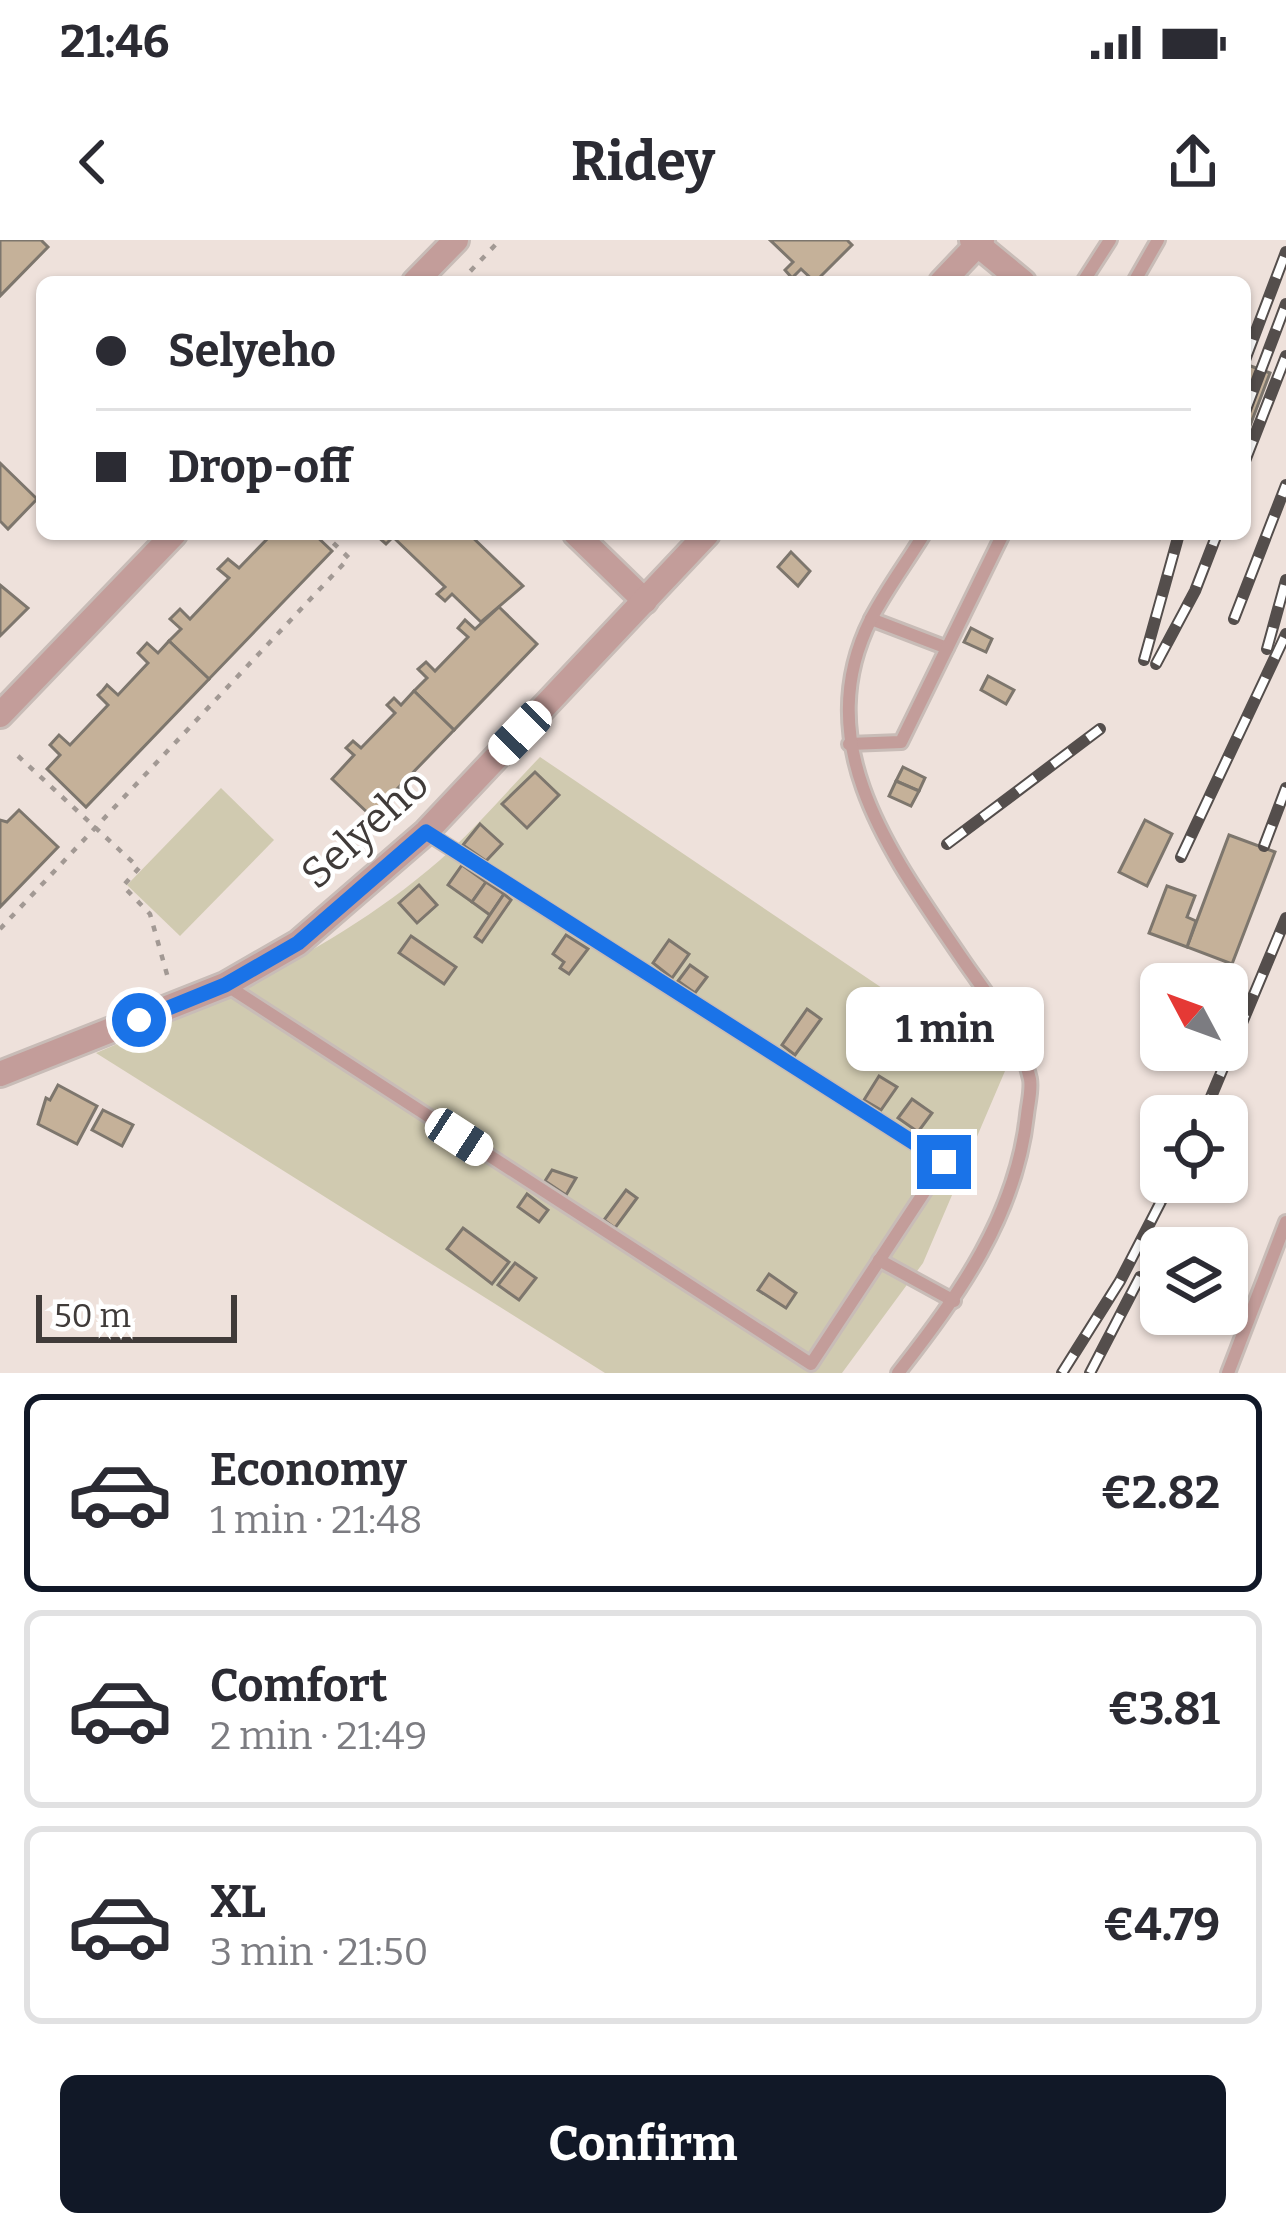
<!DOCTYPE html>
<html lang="en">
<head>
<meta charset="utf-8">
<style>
	:root { --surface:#fff; --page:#f2f2f3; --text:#2b2b33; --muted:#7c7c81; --line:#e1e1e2; --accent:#111827 }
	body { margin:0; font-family:Bitter,serif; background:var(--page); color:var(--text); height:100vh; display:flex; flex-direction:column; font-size:45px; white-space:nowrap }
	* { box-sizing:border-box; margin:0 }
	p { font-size:39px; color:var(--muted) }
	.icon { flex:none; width:66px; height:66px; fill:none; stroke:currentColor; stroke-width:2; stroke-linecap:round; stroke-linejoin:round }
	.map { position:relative; height:1133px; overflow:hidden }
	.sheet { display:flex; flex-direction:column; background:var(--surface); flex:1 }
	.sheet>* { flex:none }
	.guide { position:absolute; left:36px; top:36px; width:1215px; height:264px; border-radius:18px; box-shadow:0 3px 9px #0004; display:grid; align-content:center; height:264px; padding:0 60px; background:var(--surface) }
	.needle { width:78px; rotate:311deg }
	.controls { position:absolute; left:1140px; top:723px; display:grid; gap:24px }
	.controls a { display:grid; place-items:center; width:108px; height:108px; border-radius:18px; background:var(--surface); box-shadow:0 3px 9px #0004; font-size:60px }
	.scale { position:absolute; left:36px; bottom:30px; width:201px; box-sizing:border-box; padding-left:12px; border:6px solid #403b39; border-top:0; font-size:33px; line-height:42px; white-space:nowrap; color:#403b39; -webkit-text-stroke:9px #fff; paint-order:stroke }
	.end { position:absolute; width:54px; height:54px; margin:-27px; border:15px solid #1a73e8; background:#fff; box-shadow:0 0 0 6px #fff }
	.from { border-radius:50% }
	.bubble { position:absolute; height:84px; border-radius:18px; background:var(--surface); box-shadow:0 3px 9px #0004; font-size:39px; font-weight:700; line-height:84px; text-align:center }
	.car { position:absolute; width:36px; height:72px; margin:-36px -18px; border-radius:15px; box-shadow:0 0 9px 3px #0007; background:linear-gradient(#fff 24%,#345 0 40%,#fff 0 76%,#345 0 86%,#fff 0) }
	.guide b { display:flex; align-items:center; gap:42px; height:114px; font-size:45px }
	.guide b+b { border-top:3px solid var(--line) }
	.guide i { width:30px; height:30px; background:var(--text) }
	ul { padding:21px 0 0; list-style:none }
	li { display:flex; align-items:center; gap:36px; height:198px; margin:0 24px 18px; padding:0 36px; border:6px solid var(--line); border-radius:18px }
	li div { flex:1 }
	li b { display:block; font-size:45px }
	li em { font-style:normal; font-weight:700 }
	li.active { border-color:var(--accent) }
	li>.icon { width:108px; height:108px; stroke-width:1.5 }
	.action { display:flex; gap:24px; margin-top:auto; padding:24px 60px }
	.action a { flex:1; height:138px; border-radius:18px; background:var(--accent); color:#fff; font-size:48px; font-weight:700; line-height:138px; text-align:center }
	.status { display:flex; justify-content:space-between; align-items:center; height:84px; padding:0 60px; background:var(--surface); direction:ltr }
	.status svg { height:33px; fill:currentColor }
	header { display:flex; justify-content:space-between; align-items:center; height:156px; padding:0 60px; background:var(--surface); font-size:54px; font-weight:700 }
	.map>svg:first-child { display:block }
	.green { fill:#d0cab0 }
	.building { fill:#c5b199; stroke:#7d766d; stroke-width:3 }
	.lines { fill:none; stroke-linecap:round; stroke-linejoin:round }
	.lane-casing { stroke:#c8bcb7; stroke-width:18 }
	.street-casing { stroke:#c8bcb7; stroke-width:30 }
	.path { stroke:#a29994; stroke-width:4.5; stroke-dasharray:6 9; stroke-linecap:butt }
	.lane { stroke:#c39d9a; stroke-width:12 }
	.street { stroke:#c39d9a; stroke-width:24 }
	.rail-casing { stroke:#544e4c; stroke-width:12 }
	.rail { stroke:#fff; stroke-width:8; stroke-dasharray:22; stroke-linecap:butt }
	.route { stroke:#1a73e8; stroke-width:15 }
	.labels { text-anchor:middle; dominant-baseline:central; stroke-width:9; stroke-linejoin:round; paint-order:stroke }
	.street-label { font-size:42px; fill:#403b39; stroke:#fff }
</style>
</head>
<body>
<div class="status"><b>21:46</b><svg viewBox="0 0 49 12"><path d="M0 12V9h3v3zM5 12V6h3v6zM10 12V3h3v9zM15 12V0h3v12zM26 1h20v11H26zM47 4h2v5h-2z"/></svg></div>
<header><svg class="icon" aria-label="back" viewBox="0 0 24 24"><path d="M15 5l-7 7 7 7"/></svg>Ridey<svg class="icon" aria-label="share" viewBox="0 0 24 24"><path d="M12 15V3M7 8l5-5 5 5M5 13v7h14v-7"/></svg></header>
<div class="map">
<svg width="1286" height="1133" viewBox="0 0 1286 1133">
	<rect width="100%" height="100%" fill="#eee1db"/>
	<g class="green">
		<path d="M540 517 1005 831 923 1023 842 1133H605L96 813C220 760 348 704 450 611 481 582 510 548 540 517Z"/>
		<polygon points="221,548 274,600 180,696 127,645"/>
	</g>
	<g class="building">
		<polygon points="0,0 41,0 48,7 0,56"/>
		<polygon points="770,0 847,0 852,5 815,42 801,29 792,38 785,30 793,22"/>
		<polygon points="1245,124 1270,133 1245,199"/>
		<polygon points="0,223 37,259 8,289 0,281"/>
		<polygon points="267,294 314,294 332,311 209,439 169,401 181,389 170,379 180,369 190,379 229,338 218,329 228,319 239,328 269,297"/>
		<polygon points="381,294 469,294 523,346 481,382 452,354 445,361 437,354 445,347 393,297 386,304 378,297"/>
		<polygon points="791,312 810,331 798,346 778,327"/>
		<polygon points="0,345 28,368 0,396"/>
		<polygon points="499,367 537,404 454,490 414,451 427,438 418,429 426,422 435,431 468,397 458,388 465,380 475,389"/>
		<polygon points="971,388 992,399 986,412 964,402"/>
		<polygon points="169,401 209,439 86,567 47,529 60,515 50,505 59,495 70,505 108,465 98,455 103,450 107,445 118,455 148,423 138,413 147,403 158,413"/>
		<polygon points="988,436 1014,450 1006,464 981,450"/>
		<polygon points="414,451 454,490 371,576 332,539 354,515 346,508 353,501 361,508 395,473 387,465 394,458 401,465"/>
		<polygon points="903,527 925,538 919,551 896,541"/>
		<polygon points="535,532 559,555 527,588 502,564"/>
		<polygon points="896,541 919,551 911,566 889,556"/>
		<polygon points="19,570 58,607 0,667 0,580 7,582"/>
		<polygon points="1145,580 1172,594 1147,646 1119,632"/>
		<polygon points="480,584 502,604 486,621 463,605"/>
		<polygon points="1229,595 1275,612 1232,724 1187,707"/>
		<polygon points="462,625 486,642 472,662 448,645"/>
		<polygon points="486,642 504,654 490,675 472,662"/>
		<polygon points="419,645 437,665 417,683 399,663"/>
		<polygon points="1167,646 1195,656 1187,677 1196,681 1187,707 1149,693"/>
		<polygon points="504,654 511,660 482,702 475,697"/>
		<polygon points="566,695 588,709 569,734 560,728 564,722 553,714"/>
		<polygon points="411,696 456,727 444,744 399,713"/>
		<polygon points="669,700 689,714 672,738 653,723"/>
		<polygon points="690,725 707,737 695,753 678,741"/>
		<polygon points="807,769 821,779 795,815 782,805"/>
		<polygon points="879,836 897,847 881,870 864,860"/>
		<polygon points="58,845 97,866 77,904 38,884 46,858 50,860"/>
		<polygon points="912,859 932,873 918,892 898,878"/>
		<polygon points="103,870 133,885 122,906 92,890"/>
		<polygon points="552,930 576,938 566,955 545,941"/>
		<polygon points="626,950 637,958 615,988 604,980"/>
		<polygon points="527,954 548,970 539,982 518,967"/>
		<polygon points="463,988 509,1022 492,1044 447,1009"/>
		<polygon points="515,1023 536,1038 519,1060 498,1045"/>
		<polygon points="769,1034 796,1053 786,1068 758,1050"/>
	</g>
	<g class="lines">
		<defs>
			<g id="lane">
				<polyline points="1083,42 1110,0"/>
				<polyline points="1134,42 1158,0"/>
				<polyline points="871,379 947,408"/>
				<polyline points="849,504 901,502 1003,294"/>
				<polyline points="226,745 811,1124 944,922 427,593"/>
				<polyline points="879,1020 954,1061"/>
				<path d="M898 1133C959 1055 1016 976 1027 875 1028 864 1032 850 1030 839 1020 793 989 758 963 720 894 618 807 506 871 379 886 350 907 322 924 294"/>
				<polyline points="1228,1133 1286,982"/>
			</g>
			<g id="street">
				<polyline points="972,0 1023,42"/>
				<polyline points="415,42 456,0"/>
				<polyline points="942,42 982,0"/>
				<polyline points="576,294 645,361"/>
				<polyline points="0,475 174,294"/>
				<polyline points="0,834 225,745 298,703 426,592 707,294"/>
			</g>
		</defs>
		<use href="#lane" class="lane-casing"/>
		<use href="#street" class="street-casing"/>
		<g class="path">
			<polyline points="460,42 500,0"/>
			<polyline points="18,516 139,628 123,646 150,674 168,738"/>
			<polyline points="0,689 349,318 324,294"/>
		</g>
		<use href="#lane" class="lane"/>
		<use href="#street" class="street"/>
		<defs>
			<g id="rail">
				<polyline points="1245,120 1286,12"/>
				<polyline points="1245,172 1286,64"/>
				<polyline points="1245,221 1286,116"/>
				<polyline points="1234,379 1286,245"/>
				<polyline points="1267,409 1286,340"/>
				<polyline points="1144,420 1179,294"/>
				<polyline points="1156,424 1195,351 1217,294"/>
				<polyline points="947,604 1100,489"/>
				<polyline points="1264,606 1286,548"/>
				<polyline points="1181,617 1286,394"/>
				<polyline points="1203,876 1286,678"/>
				<polyline points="1062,1133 1120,1041 1171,942"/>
				<polyline points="1090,1133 1140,1037"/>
			</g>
		</defs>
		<use href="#rail" class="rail-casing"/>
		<use href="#rail" class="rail"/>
	</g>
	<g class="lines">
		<polyline class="route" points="139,780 225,745 298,703 426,592 944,922"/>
	</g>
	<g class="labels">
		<g class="street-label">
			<text transform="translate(365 589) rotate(-42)">Selyeho</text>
		</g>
	</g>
</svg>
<div class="controls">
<a><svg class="needle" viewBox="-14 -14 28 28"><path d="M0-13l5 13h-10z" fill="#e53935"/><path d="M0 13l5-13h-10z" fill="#7c7c81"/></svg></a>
<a><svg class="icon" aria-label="locate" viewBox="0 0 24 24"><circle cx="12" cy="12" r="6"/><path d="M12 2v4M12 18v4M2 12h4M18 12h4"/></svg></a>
<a><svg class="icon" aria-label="layers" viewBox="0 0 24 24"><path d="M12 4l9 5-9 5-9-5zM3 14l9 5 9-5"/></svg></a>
</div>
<div class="scale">50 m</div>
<i class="end from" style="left:139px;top:780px"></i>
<i class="end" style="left:944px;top:922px"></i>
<div class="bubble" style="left:846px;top:747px;width:198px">1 min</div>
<i class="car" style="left:520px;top:493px;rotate:224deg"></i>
<i class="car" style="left:459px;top:897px;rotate:123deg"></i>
<div class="guide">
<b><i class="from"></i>Selyeho</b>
<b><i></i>Drop-off</b>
</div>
</div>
<section class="sheet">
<ul>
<li class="active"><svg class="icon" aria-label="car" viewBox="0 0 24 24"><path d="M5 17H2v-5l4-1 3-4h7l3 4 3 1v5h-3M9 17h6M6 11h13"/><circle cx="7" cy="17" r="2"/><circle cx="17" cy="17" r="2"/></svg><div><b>Economy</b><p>1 min · 21:48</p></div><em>€2.82</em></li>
<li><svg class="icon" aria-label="car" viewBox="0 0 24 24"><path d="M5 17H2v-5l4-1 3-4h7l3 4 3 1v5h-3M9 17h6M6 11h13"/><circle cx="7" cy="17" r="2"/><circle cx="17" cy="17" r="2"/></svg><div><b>Comfort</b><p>2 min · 21:49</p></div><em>€3.81</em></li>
<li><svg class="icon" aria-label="car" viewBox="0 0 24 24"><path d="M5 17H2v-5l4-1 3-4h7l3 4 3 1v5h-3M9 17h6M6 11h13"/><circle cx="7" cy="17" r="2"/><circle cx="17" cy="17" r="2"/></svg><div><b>XL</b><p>3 min · 21:50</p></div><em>€4.79</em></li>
</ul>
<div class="action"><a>Confirm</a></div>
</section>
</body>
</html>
